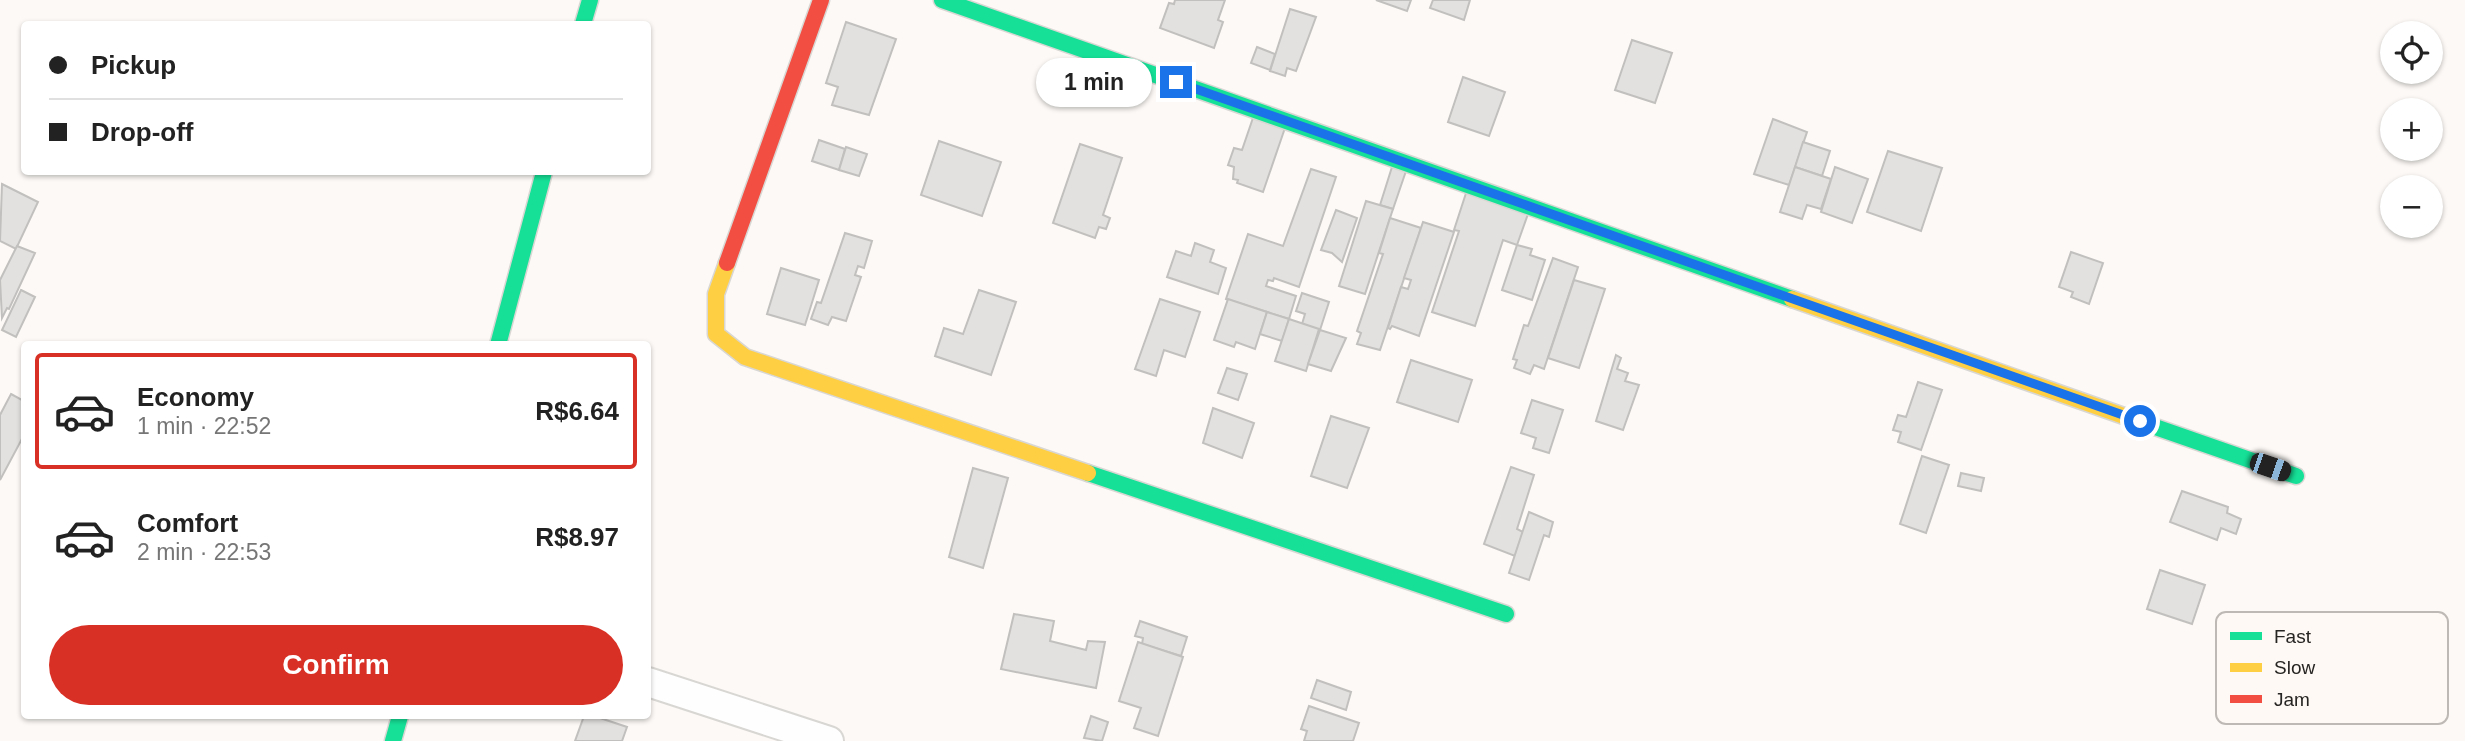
<!DOCTYPE html>
<html lang="en">
<head>
<meta charset="utf-8">
<style>
	:root { --surface:#fff; --page:#f2f2f2; --text:#222; --muted:#767676; --line:#e0e0e0; --accent:#d93025 }
	body { margin:0; font-family:Helvetica,sans-serif; background:var(--page); color:var(--text); height:100vh; display:flex; flex-direction:column; font-size:26px; white-space:nowrap }
	* { box-sizing:border-box; margin:0 }
	p { font-size:23px; color:var(--muted) }
	.icon { flex:none; width:38px; height:38px; fill:none; stroke:currentColor; stroke-width:2; stroke-linecap:round; stroke-linejoin:round }
	.map { position:relative; flex:1; overflow:hidden }
	.panel { position:absolute; left:21px; top:341px; width:630px; height:378px; display:flex; flex-direction:column; background:var(--surface); border-radius:7px; box-shadow:0 2px 5px #0004 }
	.panel>* { flex:none }
	.banner { position:absolute; left:21px; top:21px; width:630px; height:154px; border-radius:7px; box-shadow:0 2px 5px #0004; display:grid; align-content:center; height:154px; padding:0 28px; background:var(--surface) }
	.tools { position:absolute; left:2380px; top:21px; display:grid; gap:14px }
	.tools a { display:grid; place-items:center; width:63px; height:63px; border-radius:50%; background:var(--surface); box-shadow:0 2px 5px #0004; font-size:35px }
	.end { position:absolute; width:32px; height:32px; margin:-16px; border:9px solid #1a73e8; background:#fff; box-shadow:0 0 0 4px #fff }
	.from { border-radius:50% }
	.bubble { position:absolute; height:49px; border-radius:24px; background:var(--surface); box-shadow:0 2px 5px #0004; font-size:23px; font-weight:700; line-height:49px; text-align:center }
	.car { position:absolute; width:21px; height:42px; margin:-21px -10px; border-radius:9px; box-shadow:0 0 5px 2px #0007; background:linear-gradient(#222 24%,#8ab4d8 0 40%,#222 0 76%,#8ab4d8 0 86%,#222 0) }
	.banner b { display:flex; align-items:center; gap:24px; height:66px; font-size:26px }
	.banner b+b { border-top:2px solid var(--line) }
	.banner i { width:18px; height:18px; background:var(--text) }
	ul { padding:12px 0 0; list-style:none }
	li { display:flex; align-items:center; gap:21px; height:116px; margin:0 14px 10px; padding:0 14px; border:4px solid transparent; border-radius:7px }
	li div { flex:1 }
	li b { display:block; font-size:26px }
	li em { font-style:normal; font-weight:700 }
	li.active { border-color:var(--accent) }
	li>.icon { width:63px; height:63px; stroke-width:1.5 }
	.primary-button { display:flex; gap:14px; margin-top:auto; padding:14px 28px }
	.primary-button a { flex:1; height:80px; border-radius:42px; background:var(--accent); color:#fff; font-size:28px; font-weight:700; line-height:80px; text-align:center }
	.map>svg:first-child { display:block }
	.building { fill:#e3e1df; stroke:#c2c0be; stroke-width:2 }
	.lines { fill:none; stroke-linecap:round; stroke-linejoin:round }
	.street-casing { stroke:#d9d7d4; stroke-width:32 }
	.fast-casing { stroke:#d9d7d4; stroke-width:19 }
	.slow-casing { stroke:#d9d7d4; stroke-width:19 }
	.jam-casing { stroke:#d9d7d4; stroke-width:19 }
	.street { stroke:#fffefe; stroke-width:28 }
	.fast { stroke:#16e098; stroke-width:16 }
	.slow { stroke:#ffcf43; stroke-width:16 }
	.jam { stroke:#f24e42; stroke-width:16 }
	.route { stroke:#1a73e8; stroke-width:9 }
	.key { fill:#fef9f4; stroke:#beb9b5; stroke-width:2 }
	.key-label { font-size:19px; fill:#272523 }
</style>
</head>
<body>
<div class="map">
<svg width="2465" height="741" viewBox="0 0 2465 741">
	<rect width="100%" height="100%" fill="#fcf9f6"/>
	<g class="building">
		<polygon points="1175,0 1225,0 1218,20 1223,22 1214,48 1160,28 1169,3 1174,4"/>
		<polygon points="1376,0 1411,0 1407,11"/>
		<polygon points="1433,0 1470,0 1464,20 1430,8"/>
		<polygon points="1290,9 1316,17 1296,71 1287,68 1285,76 1270,71"/>
		<polygon points="846,22 896,39 869,115 832,105 838,87 826,83"/>
		<polygon points="1632,40 1672,53 1655,103 1615,90"/>
		<polygon points="1257,47 1275,54 1270,70 1251,63"/>
		<polygon points="1463,77 1505,92 1489,136 1448,122"/>
		<polygon points="1254,115 1286,125 1263,192 1237,183 1238,180 1233,179 1234,167 1228,165 1234,148 1242,150"/>
		<polygon points="1773,119 1807,132 1789,185 1754,174"/>
		<polygon points="819,140 845,149 839,170 812,161"/>
		<polygon points="939,141 1001,162 982,216 921,195"/>
		<polygon points="1803,142 1830,151 1822,176 1795,167"/>
		<polygon points="1080,144 1122,158 1103,215 1110,218 1106,229 1099,227 1095,238 1053,223"/>
		<polygon points="846,147 867,154 859,176 839,170"/>
		<polygon points="1888,151 1942,168 1921,231 1867,212"/>
		<polygon points="1392,167 1406,171 1393,209 1380,205"/>
		<polygon points="1795,167 1831,179 1821,209 1807,205 1802,219 1780,212"/>
		<polygon points="1835,167 1868,179 1852,223 1821,212"/>
		<polygon points="1311,169 1336,177 1299,287 1274,278 1273,281 1268,280 1266,286 1296,296 1289,319 1226,299 1248,234 1283,246"/>
		<polygon points="2,184 38,202 16,249 0,241"/>
		<polygon points="1468,187 1529,211 1517,245 1503,240 1475,326 1432,312 1459,231 1454,230"/>
		<polygon points="1366,201 1393,209 1365,294 1339,286"/>
		<polygon points="1336,210 1357,218 1342,262 1332,253 1321,250"/>
		<polygon points="1390,218 1421,228 1380,350 1357,344 1361,333 1357,331 1383,254 1379,253"/>
		<polygon points="1423,222 1454,232 1419,336 1392,326 1390,329 1388,328 1401,287 1408,289 1411,280 1404,278"/>
		<polygon points="845,233 872,241 864,268 858,266 855,275 861,277 846,321 832,317 828,325 811,319 817,302 821,303"/>
		<polygon points="1195,243 1214,250 1210,262 1226,268 1218,294 1167,277 1176,251 1191,256"/>
		<polygon points="1517,245 1532,249 1530,255 1545,260 1532,300 1502,290"/>
		<polygon points="17,246 35,253 9,309 7,308 2,318 0,280"/>
		<polygon points="2071,252 2103,263 2089,304 2071,297 2073,292 2059,287"/>
		<polygon points="1553,258 1578,267 1544,369 1534,365 1530,374 1514,368 1517,360 1513,359 1524,325 1528,326"/>
		<polygon points="781,268 819,280 805,325 767,314"/>
		<polygon points="1574,280 1605,289 1579,368 1548,358"/>
		<polygon points="21,290 35,297 16,337 2,330"/>
		<polygon points="979,290 1016,302 991,375 935,356 944,328 963,334"/>
		<polygon points="1302,293 1329,302 1320,330 1302,324 1305,314 1296,311"/>
		<polygon points="1160,299 1200,312 1185,357 1164,350 1156,376 1135,369"/>
		<polygon points="1228,299 1267,312 1255,349 1236,342 1234,347 1214,340"/>
		<polygon points="1267,312 1289,319 1282,341 1260,334"/>
		<polygon points="1289,319 1319,329 1306,371 1275,361"/>
		<polygon points="1320,330 1346,338 1331,371 1308,364"/>
		<polygon points="1616,355 1621,358 1617,369 1628,373 1625,381 1639,385 1623,430 1596,421"/>
		<polygon points="1411,360 1472,380 1458,422 1397,402"/>
		<polygon points="1227,368 1247,374 1238,400 1218,393"/>
		<polygon points="1918,382 1942,390 1921,450 1898,442 1901,432 1893,430 1898,415 1906,417"/>
		<polygon points="11,394 24,401 24,435 0,480 0,415"/>
		<polygon points="1532,400 1563,410 1549,453 1533,448 1536,438 1521,433"/>
		<polygon points="1213,408 1254,423 1242,458 1203,443"/>
		<polygon points="1331,416 1369,428 1347,488 1311,476"/>
		<polygon points="1922,456 1949,465 1926,533 1900,524"/>
		<polygon points="1511,467 1534,475 1517,529 1523,532 1515,556 1484,544"/>
		<polygon points="973,468 1008,478 983,568 949,557"/>
		<polygon points="1961,473 1984,478 1981,491 1958,486"/>
		<polygon points="2182,491 2228,507 2227,513 2241,519 2236,534 2221,528 2217,540 2170,522"/>
		<polygon points="1529,512 1553,522 1549,537 1544,535 1529,580 1509,573"/>
		<polygon points="2160,570 2205,585 2192,624 2147,609"/>
		<polygon points="1014,614 1054,621 1050,641 1086,650 1088,641 1105,642 1096,688 1001,669"/>
		<polygon points="1140,621 1187,637 1181,656 1142,644 1143,638 1135,636"/>
		<polygon points="1138,642 1183,657 1158,736 1134,728 1141,708 1119,701"/>
		<polygon points="1317,680 1351,692 1346,710 1311,698"/>
		<polygon points="1309,706 1359,723 1353,741 1304,741 1307,731 1301,729"/>
		<polygon points="584,716 594,716 627,727 622,741 575,741"/>
		<polygon points="1091,716 1108,722 1102,741 1084,738"/>
	</g>
	<g class="lines">
		<defs>
			<polyline id="street" points="648,682 829,741"/>
			<g id="fast">
				<polyline points="942,0 1792,299"/>
				<polyline points="583,24 590,0"/>
				<polyline points="498,345 544,172"/>
				<polyline points="2138,421 2296,476"/>
				<polyline points="1088,473 1506,614"/>
				<polyline points="393,741 400,716"/>
			</g>
			<g id="slow">
				<polyline points="727,263 716,294 716,334 745,357 1088,473"/>
				<polyline points="1792,299 2138,421"/>
			</g>
			<polyline id="jam" points="727,263 821,0"/>
		</defs>
		<use href="#street" class="street-casing"/>
		<use href="#fast" class="fast-casing"/>
		<use href="#slow" class="slow-casing"/>
		<use href="#jam" class="jam-casing"/>
		<use href="#street" class="street"/>
		<use href="#fast" class="fast"/>
		<use href="#slow" class="slow"/>
		<use href="#jam" class="jam"/>
	</g>
	<g class="lines">
		<polyline class="route" points="1176,82 2140,421"/>
	</g>
	<rect x="2216" y="612" width="232" height="112" rx="10" class="key"/>
	<rect x="2230" y="632" width="32" height="8" fill="#16e098"/>
	<rect x="2230" y="663" width="32" height="9" fill="#ffcf43"/>
	<rect x="2230" y="695" width="32" height="8" fill="#f24e42"/>
	<g class="key-label">
		<text x="2274" y="643">Fast</text>
		<text x="2274" y="674">Slow</text>
		<text x="2274" y="706">Jam</text>
	</g>
</svg>
<div class="tools">
<a><svg class="icon" aria-label="locate" viewBox="0 0 24 24"><circle cx="12" cy="12" r="6"/><path d="M12 2v4M12 18v4M2 12h4M18 12h4"/></svg></a>
<a>+</a>
<a>−</a>
</div>
<i class="end from" style="left:2140px;top:421px"></i>
<i class="end" style="left:1176px;top:82px"></i>
<div class="bubble" style="left:1036px;top:58px;width:116px">1 min</div>
<i class="car" style="left:2270px;top:467px;rotate:109deg"></i>
<div class="banner">
<b><i class="from"></i>Pickup</b>
<b><i></i>Drop-off</b>
</div>
<section class="panel">
<ul>
<li class="active"><svg class="icon" aria-label="car" viewBox="0 0 24 24"><path d="M5 17H2v-5l4-1 3-4h7l3 4 3 1v5h-3M9 17h6M6 11h13"/><circle cx="7" cy="17" r="2"/><circle cx="17" cy="17" r="2"/></svg><div><b>Economy</b><p>1 min · 22:52</p></div><em>R$6.64</em></li>
<li><svg class="icon" aria-label="car" viewBox="0 0 24 24"><path d="M5 17H2v-5l4-1 3-4h7l3 4 3 1v5h-3M9 17h6M6 11h13"/><circle cx="7" cy="17" r="2"/><circle cx="17" cy="17" r="2"/></svg><div><b>Comfort</b><p>2 min · 22:53</p></div><em>R$8.97</em></li>
</ul>
<div class="primary-button"><a>Confirm</a></div>
</section>
</div>
</body>
</html>
